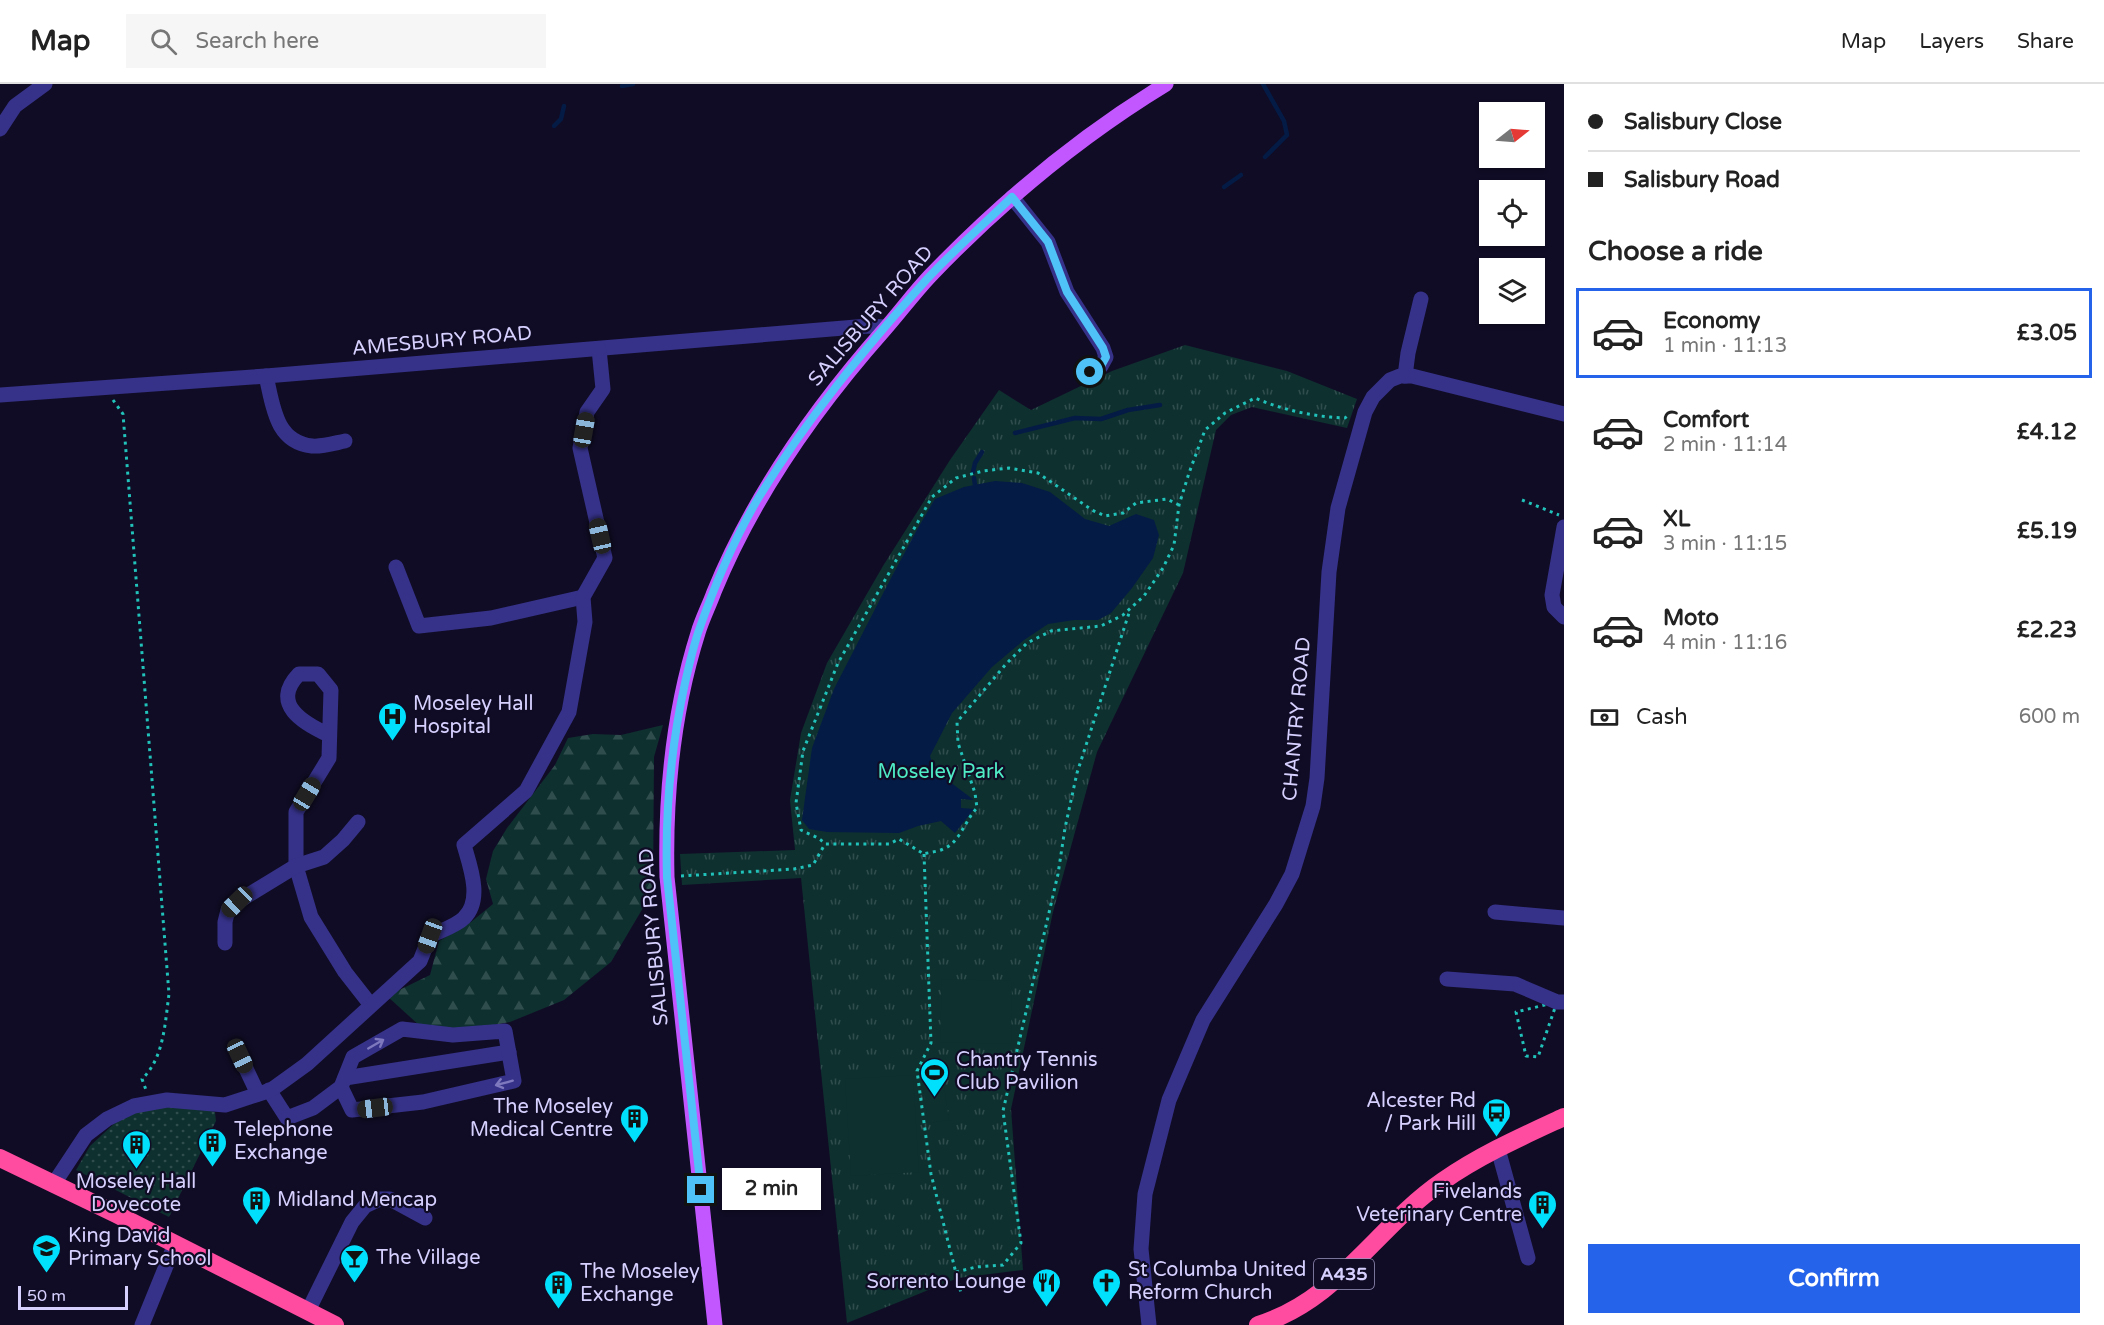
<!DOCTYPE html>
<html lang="en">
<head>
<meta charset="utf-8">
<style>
	:root { --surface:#fff; --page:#f6f6f6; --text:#222; --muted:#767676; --line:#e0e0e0; --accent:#2563eb }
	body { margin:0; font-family:"Varela Round",sans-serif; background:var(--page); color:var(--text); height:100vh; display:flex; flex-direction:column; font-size:22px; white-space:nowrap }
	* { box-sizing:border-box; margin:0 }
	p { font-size:20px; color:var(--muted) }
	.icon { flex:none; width:33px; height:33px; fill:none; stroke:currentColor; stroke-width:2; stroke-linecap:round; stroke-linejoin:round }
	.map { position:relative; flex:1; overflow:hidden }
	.details { display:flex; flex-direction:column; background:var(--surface); width:540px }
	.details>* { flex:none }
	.top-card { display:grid; align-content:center; height:132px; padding:0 24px; background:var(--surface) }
	.needle { width:39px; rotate:73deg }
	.fabs { position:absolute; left:1479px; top:18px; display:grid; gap:12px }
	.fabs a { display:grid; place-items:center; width:66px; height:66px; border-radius:0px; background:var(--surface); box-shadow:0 2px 4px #0004; font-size:30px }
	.scale { position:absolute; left:18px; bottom:15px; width:110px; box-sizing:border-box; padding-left:6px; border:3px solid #d6d0ff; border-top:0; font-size:16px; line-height:21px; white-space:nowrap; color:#d6d0ff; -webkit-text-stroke:4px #100c25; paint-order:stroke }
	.end { position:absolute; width:27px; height:27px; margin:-14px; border:8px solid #4fc3f7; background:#111; box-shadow:0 0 0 3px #111 }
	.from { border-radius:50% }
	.bubble { position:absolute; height:42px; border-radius:0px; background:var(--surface); box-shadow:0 2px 4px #0004; font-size:20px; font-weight:700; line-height:42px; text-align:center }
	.car { position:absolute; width:18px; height:36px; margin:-18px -9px; border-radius:8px; box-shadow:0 0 4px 2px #0007; background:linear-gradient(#222 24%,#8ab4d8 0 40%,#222 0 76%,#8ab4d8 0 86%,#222 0) }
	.top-card b { display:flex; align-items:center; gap:21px; height:57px; font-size:22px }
	.top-card b+b { border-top:2px solid var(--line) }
	.top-card i { width:15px; height:15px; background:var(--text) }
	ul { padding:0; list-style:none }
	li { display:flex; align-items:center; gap:18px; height:90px; margin:0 12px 9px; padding:0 12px; border:3px solid transparent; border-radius:0px }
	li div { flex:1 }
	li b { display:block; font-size:22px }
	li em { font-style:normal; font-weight:700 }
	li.selected { border-color:var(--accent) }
	li>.icon { width:54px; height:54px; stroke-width:1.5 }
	h2 { padding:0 24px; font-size:27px; line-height:72px }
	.pay { display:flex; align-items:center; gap:15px; height:66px; padding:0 24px; font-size:22px }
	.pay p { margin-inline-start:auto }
	.action { display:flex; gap:12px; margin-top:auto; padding:12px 24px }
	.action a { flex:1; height:69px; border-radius:0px; background:var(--accent); color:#fff; font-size:24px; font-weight:700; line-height:69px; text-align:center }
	header { display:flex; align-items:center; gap:36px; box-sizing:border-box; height:84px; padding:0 30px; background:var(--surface); border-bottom:2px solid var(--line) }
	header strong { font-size:28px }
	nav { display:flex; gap:33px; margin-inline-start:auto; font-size:21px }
	.search { width:420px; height:54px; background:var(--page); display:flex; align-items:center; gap:15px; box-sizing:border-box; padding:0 21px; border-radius:0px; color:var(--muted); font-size:22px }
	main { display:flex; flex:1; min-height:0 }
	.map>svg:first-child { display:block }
	.grass { fill:url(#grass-dots) }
	.forest { fill:url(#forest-firs) }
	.park { fill:url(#park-tufts) }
	.pitch { fill:#0e302f }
	.water { fill:#041b46 }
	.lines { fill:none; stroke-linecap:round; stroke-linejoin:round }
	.stream { stroke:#041b46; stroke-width:4.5 }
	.path { stroke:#21c2b9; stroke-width:3; stroke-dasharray:3 4.5; stroke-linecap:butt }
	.minor { stroke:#363289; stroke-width:15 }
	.major { stroke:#c257ff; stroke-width:15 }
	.highway { stroke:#ff4ba0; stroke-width:18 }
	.oneway { stroke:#7e79be }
	.route { stroke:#4fc3f7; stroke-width:8 }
	.labels { text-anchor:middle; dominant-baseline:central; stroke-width:4.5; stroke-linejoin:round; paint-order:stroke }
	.shield { fill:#100c25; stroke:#9b95be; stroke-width:1.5 }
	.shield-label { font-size:18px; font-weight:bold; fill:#d6d0ff }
	.street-label { font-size:20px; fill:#d6d0ff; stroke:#100c25 }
	.poi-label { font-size:20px; fill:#d6d0ff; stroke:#100c25; text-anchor:start }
	.park-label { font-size:20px; fill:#4fecc6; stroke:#100c25 }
</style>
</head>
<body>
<header>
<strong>Map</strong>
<div class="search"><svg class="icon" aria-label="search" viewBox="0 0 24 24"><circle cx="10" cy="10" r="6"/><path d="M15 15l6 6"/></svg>Search here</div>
<nav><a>Map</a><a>Layers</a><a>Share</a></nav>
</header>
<main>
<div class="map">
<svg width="1564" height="1241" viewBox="0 0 1564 1241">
	<defs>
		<pattern id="grass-dots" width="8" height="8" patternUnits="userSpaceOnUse" patternTransform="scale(1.5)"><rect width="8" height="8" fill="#0e302f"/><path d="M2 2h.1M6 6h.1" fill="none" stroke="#304d4e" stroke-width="1.8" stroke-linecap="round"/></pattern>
		<pattern id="forest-firs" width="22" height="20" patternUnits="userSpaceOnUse" patternTransform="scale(1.5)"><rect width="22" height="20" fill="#0e302f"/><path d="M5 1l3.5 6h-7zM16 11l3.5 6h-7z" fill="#304d4e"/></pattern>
		<pattern id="park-tufts" width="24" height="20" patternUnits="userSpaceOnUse" patternTransform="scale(1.5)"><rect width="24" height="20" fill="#0e302f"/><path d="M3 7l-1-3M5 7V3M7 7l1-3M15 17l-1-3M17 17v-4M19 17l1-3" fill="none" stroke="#304d4e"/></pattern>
	</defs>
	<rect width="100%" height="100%" fill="#100c25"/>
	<polygon class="grass" points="193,1022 215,1028 216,1037 169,1133 76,1086 90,1062 117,1037 141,1024"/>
	<polygon class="forest" points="663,641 654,673 653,807 611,878 564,916 510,938 471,945 420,942 387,912 430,891 439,857 471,838 493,820 486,795 493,767 507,744 555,681 568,654 593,650 621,651"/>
	<polygon class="park" points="1185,261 1287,287 1357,315 1347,344 1252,323 1231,331 1216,346 1183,489 1097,668 1053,828 1011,1025 1023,1186 958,1194 847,1239 801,794 682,801 680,770 795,766 790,716 801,649 827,579 883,482 950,376 999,306 1031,326 1112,287"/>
	<g class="pitch">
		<polygon points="942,895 1012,897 1011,960 940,958"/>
		<polygon points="942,988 949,1036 928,1039 921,989"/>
		<polygon points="913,991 919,1088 851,1092 845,995"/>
	</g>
	<polygon class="water" points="995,397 1022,399 1050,408 1085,435 1109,442 1136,430 1154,436 1159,451 1153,474 1132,504 1111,529 1098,536 1074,536 1048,540 1024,556 992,583 952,629 930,672 935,687 974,716 961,715 961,724 974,725 955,749 941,737 918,742 899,749 827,748 809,745 802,736 812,664 834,605 890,496 918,444 935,415 964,403"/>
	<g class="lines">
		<g class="stream">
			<polyline points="1263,0 1284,37 1287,51 1265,73"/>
			<polyline points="622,2 633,0"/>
			<polyline points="554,42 561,35 564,22"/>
			<polyline points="1224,103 1241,91"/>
			<polyline points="1015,349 1075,334 1101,335 1128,326 1160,321"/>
			<polyline points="973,388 975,379 982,368"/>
			<polyline points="974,394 975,401"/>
		</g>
		<g class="path">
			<path d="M113 316 123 330 169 910C165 939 164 974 142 995L146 1006"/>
			<polyline points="1522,416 1559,431"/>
			<path d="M1179 421 1167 415 1136 419 1123 429 1105 432 1092 426 1038 389 1009 384 983 387 956 394 932 413 838 579 803 667 796 719 801 746C810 751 818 752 825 760H889L899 755 924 770C930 768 937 768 943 765 960 759 965 736 977 724L975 709 958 659 957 638 1006 580 1027 559 1051 547 1101 542 1123 531 1144 512 1163 484 1174 461 1179 421 1189 389 1205 346 1225 329 1255 314C1283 326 1314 333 1345 334L1348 331"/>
			<polyline points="924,770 931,959 917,987 931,1090 961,1209"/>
			<polyline points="681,792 794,785 813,781 825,760"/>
			<polygon points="1557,918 1538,973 1526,972 1516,928"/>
			<polyline points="956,1188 976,1183 1003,1181 1021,1159 1003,1027 1058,790 1065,744 1077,689 1130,526"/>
		</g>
		<g class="minor">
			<polyline points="0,45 15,22 45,0"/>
			<polyline points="1012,113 1048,158 1067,208 1103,264 1106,273 1101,282 1090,288"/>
			<path d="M266 292C273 321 275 358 312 362 322 363 335 359 345 357"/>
			<polyline points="1405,292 1408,269 1421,215"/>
			<polyline points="0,311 266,292 868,242 886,243"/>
			<polyline points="1564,443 1552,511 1554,523 1564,533"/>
			<polyline points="396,483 419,542 491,534 583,513"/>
			<path d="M329 651C303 639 270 620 299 590H318L331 606 329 674 296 728V782L311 833 345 888 370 920"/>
			<polyline points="1495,828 1564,834"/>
			<polyline points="225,859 225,838 228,826 237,818 296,782 324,773 343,756 358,738"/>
			<polyline points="1447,895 1515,900 1557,918 1564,918"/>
			<polyline points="240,972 258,1010"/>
			<polyline points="345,994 509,968"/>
			<polyline points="269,1006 287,1034 313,1024 341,1003 353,973 402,945 453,951 505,947 514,997 423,1018 352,1026 341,1003"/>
			<polyline points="1498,1065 1528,1174"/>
			<path d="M53 1101 86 1051 107 1035 134 1022 167 1016 225 1021 271 1006 307 980 420 877 430 852C440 847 456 842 464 834 483 816 470 782 464 761L526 707 569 628 585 538 583 513 605 474 580 364 587 328 603 305 599 265"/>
			<polyline points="308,1227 352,1138 365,1122 380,1115 390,1115 425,1134"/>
			<polyline points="142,1241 175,1160"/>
			<polyline points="1149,1241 1141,1165 1145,1110 1169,1016 1203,936 1276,820 1292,790 1313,722 1317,694 1329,488 1338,424 1365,328 1373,313 1390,296 1400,292 1412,292 1564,330"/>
		</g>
		<path class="major" d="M715 1241 667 793C665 710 673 628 698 549 702 535 709 522 714 508 754 410 815 324 885 245 900 228 914 209 930 192 1000 119 1079 53 1166 0"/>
		<g class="highway">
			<polyline points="0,1074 116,1130 335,1241"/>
			<path d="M1258 1241C1339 1216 1376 1143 1443 1097 1480 1071 1523 1052 1564 1033"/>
		</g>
	</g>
	<defs><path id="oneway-shaft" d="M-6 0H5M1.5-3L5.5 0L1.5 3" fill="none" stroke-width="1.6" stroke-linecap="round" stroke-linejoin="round" transform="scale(1.5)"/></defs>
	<g class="oneway">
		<use href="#oneway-shaft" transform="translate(376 960) rotate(-30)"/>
		<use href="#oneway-shaft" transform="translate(504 999) rotate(165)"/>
	</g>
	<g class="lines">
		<path class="route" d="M701 1106 667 793C665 727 671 663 685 599 689 582 693 563 699 546 714 503 733 458 756 418 805 337 864 265 927 195 954 166 984 140 1012 113L1048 158 1067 208 1103 264 1106 273 1101 282 1090 288"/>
	</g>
	<defs>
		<symbol id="hospital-pin" viewBox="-11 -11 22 30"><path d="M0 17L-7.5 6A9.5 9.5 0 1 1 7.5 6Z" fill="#00dffb" stroke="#100c25"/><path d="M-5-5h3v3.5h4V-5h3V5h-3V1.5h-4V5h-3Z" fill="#111"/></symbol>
		<symbol id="stadium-pin" viewBox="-11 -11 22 30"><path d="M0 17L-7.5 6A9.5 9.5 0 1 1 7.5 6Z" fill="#00dffb" stroke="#100c25"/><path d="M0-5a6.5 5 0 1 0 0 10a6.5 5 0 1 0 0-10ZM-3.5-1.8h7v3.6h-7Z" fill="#111"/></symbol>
		<symbol id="bus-pin" viewBox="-11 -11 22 30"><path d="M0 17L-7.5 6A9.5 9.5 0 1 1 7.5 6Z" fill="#00dffb" stroke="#100c25"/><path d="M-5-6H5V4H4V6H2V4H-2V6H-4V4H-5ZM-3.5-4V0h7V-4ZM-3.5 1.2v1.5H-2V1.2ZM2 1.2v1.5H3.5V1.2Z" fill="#111"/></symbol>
		<symbol id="building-pin" viewBox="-11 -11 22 30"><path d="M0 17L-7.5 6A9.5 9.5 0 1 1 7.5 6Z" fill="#00dffb" stroke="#100c25"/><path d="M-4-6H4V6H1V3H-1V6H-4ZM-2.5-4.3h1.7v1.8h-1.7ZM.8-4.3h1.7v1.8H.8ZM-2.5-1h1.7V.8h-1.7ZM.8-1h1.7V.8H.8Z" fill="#111"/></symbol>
		<symbol id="school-pin" viewBox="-11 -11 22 30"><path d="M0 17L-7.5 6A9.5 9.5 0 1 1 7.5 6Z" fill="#00dffb" stroke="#100c25"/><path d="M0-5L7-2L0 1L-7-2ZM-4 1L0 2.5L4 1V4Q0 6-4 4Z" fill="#111"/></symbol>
		<symbol id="bar-pin" viewBox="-11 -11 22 30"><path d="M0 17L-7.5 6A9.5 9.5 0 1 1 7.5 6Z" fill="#00dffb" stroke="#100c25"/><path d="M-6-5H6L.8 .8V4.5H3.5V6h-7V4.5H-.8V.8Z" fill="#111"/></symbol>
		<symbol id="restaurant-pin" viewBox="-11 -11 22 30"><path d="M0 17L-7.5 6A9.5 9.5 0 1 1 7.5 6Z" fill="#00dffb" stroke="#100c25"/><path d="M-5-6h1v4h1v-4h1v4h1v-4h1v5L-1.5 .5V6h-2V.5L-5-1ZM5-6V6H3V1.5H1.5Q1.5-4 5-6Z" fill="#111"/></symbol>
		<symbol id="church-pin" viewBox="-11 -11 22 30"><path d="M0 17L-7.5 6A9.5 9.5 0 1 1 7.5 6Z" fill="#00dffb" stroke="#100c25"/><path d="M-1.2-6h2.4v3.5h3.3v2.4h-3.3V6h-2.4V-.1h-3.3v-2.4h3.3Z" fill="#111"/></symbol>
	</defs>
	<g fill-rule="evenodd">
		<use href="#hospital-pin" x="376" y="616" width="33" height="45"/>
		<use href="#stadium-pin" x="918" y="972" width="33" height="45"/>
		<use href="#bus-pin" x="1480" y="1012" width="33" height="45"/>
		<use href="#building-pin" x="618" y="1018" width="33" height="45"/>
		<use href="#building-pin" x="196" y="1042" width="33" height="45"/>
		<use href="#building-pin" x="120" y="1044" width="33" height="45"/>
		<use href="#building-pin" x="240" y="1100" width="33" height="45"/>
		<use href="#building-pin" x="1526" y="1104" width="33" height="45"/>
		<use href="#school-pin" x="30" y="1148" width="33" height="45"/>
		<use href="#bar-pin" x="338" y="1158" width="33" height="45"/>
		<use href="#restaurant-pin" x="1030" y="1182" width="33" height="45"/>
		<use href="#church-pin" x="1090" y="1182" width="33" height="45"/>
		<use href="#building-pin" x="542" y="1184" width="33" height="45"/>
	</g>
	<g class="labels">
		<rect class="shield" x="1314" y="1175" width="60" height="30" rx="4.5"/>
		<g class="shield-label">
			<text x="1344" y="1190">A435</text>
		</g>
		<g class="street-label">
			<text transform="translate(871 232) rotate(-49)">SALISBURY ROAD</text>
			<text transform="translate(442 257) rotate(-5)">AMESBURY ROAD</text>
			<text transform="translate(1297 635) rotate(-85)">CHANTRY ROAD</text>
			<text transform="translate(654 853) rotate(-95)">SALISBURY ROAD</text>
		</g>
		<g class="poi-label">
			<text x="413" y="620">Moseley Hall<tspan x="413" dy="23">Hospital</tspan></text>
			<text x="956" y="976">Chantry Tennis<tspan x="956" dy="23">Club Pavilion</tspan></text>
			<text x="1476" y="1017" text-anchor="end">Alcester Rd<tspan x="1476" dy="23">/ Park Hill</tspan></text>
			<text x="613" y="1023" text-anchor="end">The Moseley<tspan x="613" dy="23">Medical Centre</tspan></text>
			<text x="234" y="1046">Telephone<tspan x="234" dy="23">Exchange</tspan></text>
			<text x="136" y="1098" text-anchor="middle">Moseley Hall<tspan x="136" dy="23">Dovecote</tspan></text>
			<text x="1522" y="1108" text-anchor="end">Fivelands<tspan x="1522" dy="23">Veterinary Centre</tspan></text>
			<text x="277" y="1116">Midland Mencap</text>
			<text x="68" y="1152">King David<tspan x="68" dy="23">Primary School</tspan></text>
			<text x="376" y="1174">The Village</text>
			<text x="1128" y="1186">St Columba United<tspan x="1128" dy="23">Reform Church</tspan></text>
			<text x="580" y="1188">The Moseley<tspan x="580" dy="23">Exchange</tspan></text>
			<text x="1026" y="1198" text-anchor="end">Sorrento Lounge</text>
		</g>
		<g class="park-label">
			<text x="941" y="688">Moseley Park</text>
		</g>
	</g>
</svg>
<div class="fabs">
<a><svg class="needle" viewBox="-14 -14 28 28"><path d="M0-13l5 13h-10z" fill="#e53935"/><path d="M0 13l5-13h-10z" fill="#767676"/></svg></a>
<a><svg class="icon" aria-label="locate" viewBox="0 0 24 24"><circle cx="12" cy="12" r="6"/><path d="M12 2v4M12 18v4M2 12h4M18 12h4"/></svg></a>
<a><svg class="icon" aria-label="layers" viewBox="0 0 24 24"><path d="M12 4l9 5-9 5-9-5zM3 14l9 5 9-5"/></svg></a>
</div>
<div class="scale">50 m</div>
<i class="end from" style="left:1090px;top:288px"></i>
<i class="end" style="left:701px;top:1106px"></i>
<div class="bubble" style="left:722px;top:1084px;width:99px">2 min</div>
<i class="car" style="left:584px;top:346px;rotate:10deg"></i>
<i class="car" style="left:600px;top:452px;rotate:347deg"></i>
<i class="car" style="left:307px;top:710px;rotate:31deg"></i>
<i class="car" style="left:237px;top:818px;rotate:226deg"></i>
<i class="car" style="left:430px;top:852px;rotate:200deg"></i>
<i class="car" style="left:240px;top:972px;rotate:155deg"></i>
<i class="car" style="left:375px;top:1024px;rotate:263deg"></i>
</div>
<section class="details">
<div class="top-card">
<b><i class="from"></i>Salisbury Close</b>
<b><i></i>Salisbury Road</b>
</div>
<h2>Choose a ride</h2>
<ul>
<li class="selected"><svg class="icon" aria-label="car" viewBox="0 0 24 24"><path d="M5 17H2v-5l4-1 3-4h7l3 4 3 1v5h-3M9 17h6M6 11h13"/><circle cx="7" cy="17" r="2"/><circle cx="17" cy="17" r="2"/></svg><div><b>Economy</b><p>1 min · 11:13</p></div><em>£3.05</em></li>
<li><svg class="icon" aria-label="car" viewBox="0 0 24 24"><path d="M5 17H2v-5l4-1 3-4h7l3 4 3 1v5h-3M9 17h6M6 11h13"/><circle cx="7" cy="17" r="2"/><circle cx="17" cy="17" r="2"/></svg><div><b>Comfort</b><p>2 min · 11:14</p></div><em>£4.12</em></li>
<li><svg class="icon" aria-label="car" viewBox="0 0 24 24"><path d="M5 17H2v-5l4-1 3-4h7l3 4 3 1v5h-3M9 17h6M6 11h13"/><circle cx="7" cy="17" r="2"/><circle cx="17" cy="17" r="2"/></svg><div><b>XL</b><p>3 min · 11:15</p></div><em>£5.19</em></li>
<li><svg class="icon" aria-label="car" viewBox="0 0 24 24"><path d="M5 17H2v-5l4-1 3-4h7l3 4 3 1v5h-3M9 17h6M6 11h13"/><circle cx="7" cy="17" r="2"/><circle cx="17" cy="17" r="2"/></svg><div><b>Moto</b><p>4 min · 11:16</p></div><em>£2.23</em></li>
</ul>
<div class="pay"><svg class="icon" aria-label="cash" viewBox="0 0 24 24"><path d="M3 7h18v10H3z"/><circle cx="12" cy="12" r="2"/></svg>Cash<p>600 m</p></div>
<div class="action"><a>Confirm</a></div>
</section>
</main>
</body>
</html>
